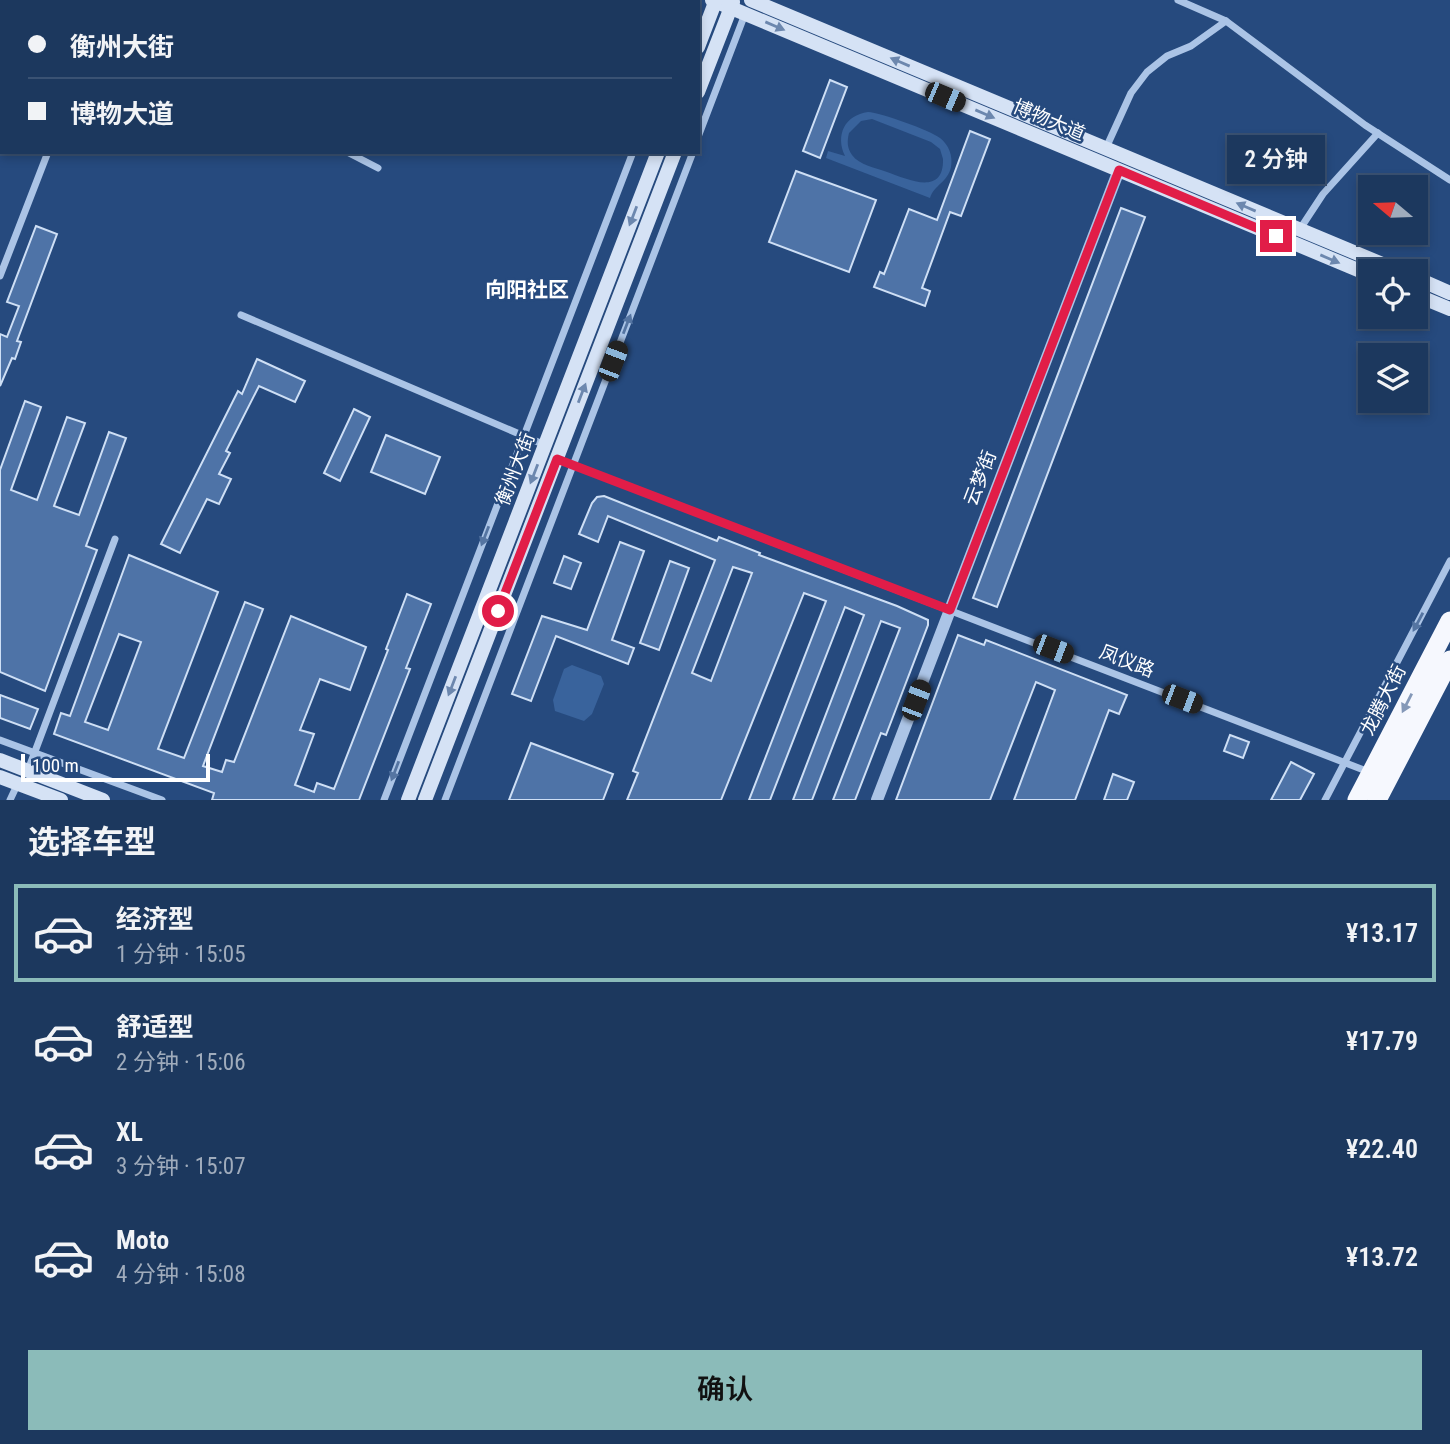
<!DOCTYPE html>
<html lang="zh">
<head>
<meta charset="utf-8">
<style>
	:root { --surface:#1c385e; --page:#253f64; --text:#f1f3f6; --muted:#a0acbc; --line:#3a5273; --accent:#8bbbb9 }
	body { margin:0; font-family:"Roboto Condensed","Noto Sans SC",sans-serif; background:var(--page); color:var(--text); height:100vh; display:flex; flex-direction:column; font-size:26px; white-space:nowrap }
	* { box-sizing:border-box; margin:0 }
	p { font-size:23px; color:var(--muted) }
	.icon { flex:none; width:38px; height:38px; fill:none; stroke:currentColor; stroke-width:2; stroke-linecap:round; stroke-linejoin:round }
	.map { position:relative; height:800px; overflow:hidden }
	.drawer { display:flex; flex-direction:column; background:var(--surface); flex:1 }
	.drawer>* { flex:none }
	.banner { position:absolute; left:0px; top:0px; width:700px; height:154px; box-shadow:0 4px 10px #0003,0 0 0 2px var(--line); display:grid; align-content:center; height:154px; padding:0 28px; background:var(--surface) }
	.needle { width:46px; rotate:289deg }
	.tools { position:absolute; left:1358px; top:175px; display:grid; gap:14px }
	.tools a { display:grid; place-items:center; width:70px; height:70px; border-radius:0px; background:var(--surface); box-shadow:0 4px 10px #0003,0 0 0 2px var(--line); font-size:35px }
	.scale { position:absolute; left:21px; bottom:18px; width:189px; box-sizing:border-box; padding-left:7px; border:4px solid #fff; border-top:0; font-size:19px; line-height:24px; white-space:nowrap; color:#fff; -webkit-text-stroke:5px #264a7e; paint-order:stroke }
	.end { position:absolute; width:32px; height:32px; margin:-16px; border:9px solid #e11d48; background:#fff; box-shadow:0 0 0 4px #fff }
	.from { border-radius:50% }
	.bubble { position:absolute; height:49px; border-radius:0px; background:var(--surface); box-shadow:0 4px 10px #0003,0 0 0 2px var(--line); font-size:23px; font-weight:600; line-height:49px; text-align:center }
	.car { position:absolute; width:21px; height:42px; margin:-21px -10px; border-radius:9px; box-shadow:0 0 5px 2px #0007; background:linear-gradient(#222 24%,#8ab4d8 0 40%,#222 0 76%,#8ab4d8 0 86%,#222 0) }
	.banner b { display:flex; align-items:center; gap:24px; height:66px; font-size:26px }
	.banner b+b { border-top:2px solid var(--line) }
	.banner i { width:18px; height:18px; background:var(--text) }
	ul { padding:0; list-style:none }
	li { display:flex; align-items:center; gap:21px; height:98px; margin:0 14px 10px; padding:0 14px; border:4px solid transparent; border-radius:0px }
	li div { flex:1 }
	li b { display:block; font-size:26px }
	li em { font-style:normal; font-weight:600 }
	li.current { border-color:var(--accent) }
	li>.icon { width:63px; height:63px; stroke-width:1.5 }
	h2 { padding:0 28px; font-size:32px; line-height:84px }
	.button { display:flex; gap:14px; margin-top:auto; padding:14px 28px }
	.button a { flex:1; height:80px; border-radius:0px; background:var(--accent); color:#111; font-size:28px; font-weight:600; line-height:80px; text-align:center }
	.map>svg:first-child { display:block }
	.green { fill:#39639c; fill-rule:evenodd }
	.building { fill:#4e73a7; stroke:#cedff5; stroke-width:2; fill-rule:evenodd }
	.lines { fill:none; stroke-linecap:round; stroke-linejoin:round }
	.minor { stroke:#abc4e6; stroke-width:7 }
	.tertiary { stroke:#abc4e6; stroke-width:12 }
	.secondary { stroke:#d5e2f5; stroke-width:14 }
	.trunk { stroke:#f6f8fe; stroke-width:19 }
	.oneway { fill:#6c87ae }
	.oneway2 { fill:#5575a2 }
	.oneway3 { fill:#8498b8 }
	.route { stroke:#e11d48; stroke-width:9 }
	.labels { text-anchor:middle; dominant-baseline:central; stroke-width:5; stroke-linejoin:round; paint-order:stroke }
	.street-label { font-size:19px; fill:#fff; stroke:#264a7e }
	.neighbourhood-label { font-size:21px; font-weight:bold; fill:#fff; stroke:#264a7e }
</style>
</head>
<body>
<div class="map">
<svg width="1450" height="800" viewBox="0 0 1450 800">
	<rect width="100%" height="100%" fill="#264a7e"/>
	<g class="green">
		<path d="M868 112C881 113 930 130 940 138 949 145 953 156 951 167 948 182 934 185 930 198L826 158 828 151 845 156C835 135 845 115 868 112ZM872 119 931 142 940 149 943 159C944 197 907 179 887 172 876 168 859 165 852 155 847 148 847 141 849 133L861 121Z"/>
		<polygon points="572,665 601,676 604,684 592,714 584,721 555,711 553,700 564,669"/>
	</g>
	<g class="building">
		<polygon points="830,80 847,87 820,158 803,151"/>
		<polygon points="970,131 990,139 961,216 950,212 922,288 930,291 925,306 874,287 880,272 884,274 909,209 937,220"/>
		<polygon points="796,171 876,200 849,272 769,242"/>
		<polygon points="1121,208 1145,217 997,607 973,598"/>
		<polygon points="36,226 57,234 17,341 21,342 15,359 12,358 0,386 0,334 7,337 19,306 7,302"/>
		<polygon points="257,359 305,381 295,402 259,386 226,451 230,453 219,474 231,479 219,504 207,499 180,553 161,544 238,391 242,394"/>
		<polygon points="25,401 41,407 11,490 37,500 67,417 85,423 54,506 79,515 109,432 126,438 86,546 97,550 45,691 0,672 0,470"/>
		<polygon points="354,409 370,417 340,481 324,473"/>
		<polygon points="386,435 440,457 425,494 371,472"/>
		<path d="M604 496 717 541 719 537 760 553 759 555 897 606 928 620V625L886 735 881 733 855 800H833L900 628 881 621 812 800H793L864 615 845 607 770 800H749L826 601 804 593 721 800H627L638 773 633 771 715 560 608 516 598 542 579 534 592 503 597 497ZM733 567 752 573 711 681 692 673Z"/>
		<polygon points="620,542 644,551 612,640 634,648 628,664 556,636 531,701 512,694 542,616 587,630"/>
		<path d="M129 555 218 592 158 749 184 758 245 602 263 609 203 766 222 772 226 760 234 762 291 616 366 647 350 690 320 679 300 730 314 734 295 785 314 792 317 783 334 789 388 650 386 649 407 594 431 604 406 668 410 669 359 800H212L214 793 54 734 61 713 70 716ZM119 634 141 642 108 730 85 722Z"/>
		<polygon points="564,556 581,563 571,589 554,583"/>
		<polygon points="670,561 689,568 659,650 640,643"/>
		<polygon points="958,635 984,645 986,640 1127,695 1119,714 1109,710 1075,800 1014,800 1055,690 1036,682 990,800 896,800"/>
		<polygon points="0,695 38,709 30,729 0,718"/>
		<polygon points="1230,735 1249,742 1243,758 1224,751"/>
		<polygon points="531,743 613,774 603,800 509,800"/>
		<polygon points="1291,762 1314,774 1300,800 1271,800"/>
		<polygon points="1113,774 1134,782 1127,800 1104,800"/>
	</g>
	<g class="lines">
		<g class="minor">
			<polyline points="1178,0 1226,21 1365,125 1450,180"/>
			<polyline points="106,2 106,0"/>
			<polyline points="692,2 693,0"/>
			<polyline points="698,137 745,14"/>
			<polyline points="1106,148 1131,93 1147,72 1167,56 1191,46 1226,21"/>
			<polyline points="347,152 378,168"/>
			<polyline points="1300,229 1323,194 1378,133"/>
			<polyline points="0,276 48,152"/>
			<polyline points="241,315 545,445"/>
			<polyline points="557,459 1369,772"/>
			<polyline points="0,740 162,800"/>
			<polyline points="28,770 115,539"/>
			<polyline points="10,800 18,783"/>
			<polyline points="384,800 633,152"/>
			<polyline points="445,800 693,152"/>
			<polyline points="1325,800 1450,561"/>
		</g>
		<polyline class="tertiary" points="877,800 1119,170"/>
		<g class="secondary">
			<polyline points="712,0 1370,275"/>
			<polyline points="751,0 1399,271"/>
			<polyline points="698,47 716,0"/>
			<polyline points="698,92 733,2"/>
			<polyline points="1416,278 1450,293"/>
			<polyline points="1416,295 1450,309"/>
			<polyline points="0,760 103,800"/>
			<polyline points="0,777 61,800"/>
			<polyline points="408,800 658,152"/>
			<polyline points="425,800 675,152"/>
		</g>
		<g class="trunk">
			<polyline points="1357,800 1450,621"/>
			<polyline points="1377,800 1450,660"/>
		</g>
	</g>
	<defs><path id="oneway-solid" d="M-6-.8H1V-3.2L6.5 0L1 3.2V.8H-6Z" transform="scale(1.75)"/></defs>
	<g class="oneway">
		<use href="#oneway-solid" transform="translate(775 26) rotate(23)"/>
		<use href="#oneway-solid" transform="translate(900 62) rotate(-157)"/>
		<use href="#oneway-solid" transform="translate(985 114) rotate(23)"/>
		<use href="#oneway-solid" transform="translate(1246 207) rotate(-157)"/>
		<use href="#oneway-solid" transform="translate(633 216) rotate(111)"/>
		<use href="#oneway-solid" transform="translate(1330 259) rotate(23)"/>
		<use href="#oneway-solid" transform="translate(582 393) rotate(-69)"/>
		<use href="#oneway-solid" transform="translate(534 474) rotate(111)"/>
		<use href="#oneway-solid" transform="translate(452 686) rotate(111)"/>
	</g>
	<g class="oneway2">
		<use href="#oneway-solid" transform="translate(627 324) rotate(-69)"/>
		<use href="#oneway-solid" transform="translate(485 536) rotate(111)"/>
		<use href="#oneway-solid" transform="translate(1418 622) rotate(118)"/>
		<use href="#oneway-solid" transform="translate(395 771) rotate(111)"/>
	</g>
	<use class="oneway3" href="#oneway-solid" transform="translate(1407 703) rotate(117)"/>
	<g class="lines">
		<polyline class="route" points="498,611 557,459 950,610 1119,170 1276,236"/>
	</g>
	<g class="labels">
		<g class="street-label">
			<text transform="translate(1049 120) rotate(23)">博物大道</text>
			<text transform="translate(515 469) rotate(-69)">衡州大街</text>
			<text transform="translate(980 478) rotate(-69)">云梦街</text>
			<text transform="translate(1127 661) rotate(21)">凤仪路</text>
			<text transform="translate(1383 700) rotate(-63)">龙腾大街</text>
		</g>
		<g class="neighbourhood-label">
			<text x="527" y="290">向阳社区</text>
		</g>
	</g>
</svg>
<div class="tools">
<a><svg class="needle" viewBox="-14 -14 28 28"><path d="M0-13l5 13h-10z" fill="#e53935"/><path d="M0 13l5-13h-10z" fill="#a0acbc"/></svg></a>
<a><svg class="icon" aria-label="locate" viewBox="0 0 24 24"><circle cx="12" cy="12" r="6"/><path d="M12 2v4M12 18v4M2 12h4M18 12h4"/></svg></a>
<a><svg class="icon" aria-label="layers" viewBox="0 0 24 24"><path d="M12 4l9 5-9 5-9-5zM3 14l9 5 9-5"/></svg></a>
</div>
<div class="scale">100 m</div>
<i class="end from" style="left:498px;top:611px"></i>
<i class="end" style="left:1276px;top:236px"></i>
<div class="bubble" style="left:1227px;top:135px;width:98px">2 分钟</div>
<i class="car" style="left:945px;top:97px;rotate:113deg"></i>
<i class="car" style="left:613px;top:361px;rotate:21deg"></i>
<i class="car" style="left:1053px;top:649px;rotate:111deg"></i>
<i class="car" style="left:1182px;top:699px;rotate:111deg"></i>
<i class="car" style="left:916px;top:700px;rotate:21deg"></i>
<div class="banner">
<b><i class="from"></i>衡州大街</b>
<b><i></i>博物大道</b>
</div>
</div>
<section class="drawer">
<h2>选择车型</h2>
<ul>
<li class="current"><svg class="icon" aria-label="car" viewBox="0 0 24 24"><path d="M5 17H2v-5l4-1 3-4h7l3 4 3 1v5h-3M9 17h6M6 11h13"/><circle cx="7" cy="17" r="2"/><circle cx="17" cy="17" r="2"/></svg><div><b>经济型</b><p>1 分钟 · 15:05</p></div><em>¥13.17</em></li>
<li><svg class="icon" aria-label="car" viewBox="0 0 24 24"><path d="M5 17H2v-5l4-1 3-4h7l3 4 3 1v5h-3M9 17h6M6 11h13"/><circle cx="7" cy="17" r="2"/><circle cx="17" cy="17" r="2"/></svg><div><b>舒适型</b><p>2 分钟 · 15:06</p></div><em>¥17.79</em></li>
<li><svg class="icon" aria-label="car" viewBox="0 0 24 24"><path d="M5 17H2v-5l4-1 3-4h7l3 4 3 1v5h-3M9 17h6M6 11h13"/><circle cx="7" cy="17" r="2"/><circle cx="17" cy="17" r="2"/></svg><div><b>XL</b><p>3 分钟 · 15:07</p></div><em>¥22.40</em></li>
<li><svg class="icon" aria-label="car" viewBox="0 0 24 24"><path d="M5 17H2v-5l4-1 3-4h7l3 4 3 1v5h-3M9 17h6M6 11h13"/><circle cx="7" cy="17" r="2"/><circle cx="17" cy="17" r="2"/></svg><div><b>Moto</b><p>4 分钟 · 15:08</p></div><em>¥13.72</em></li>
</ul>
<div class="button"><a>确认</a></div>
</section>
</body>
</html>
